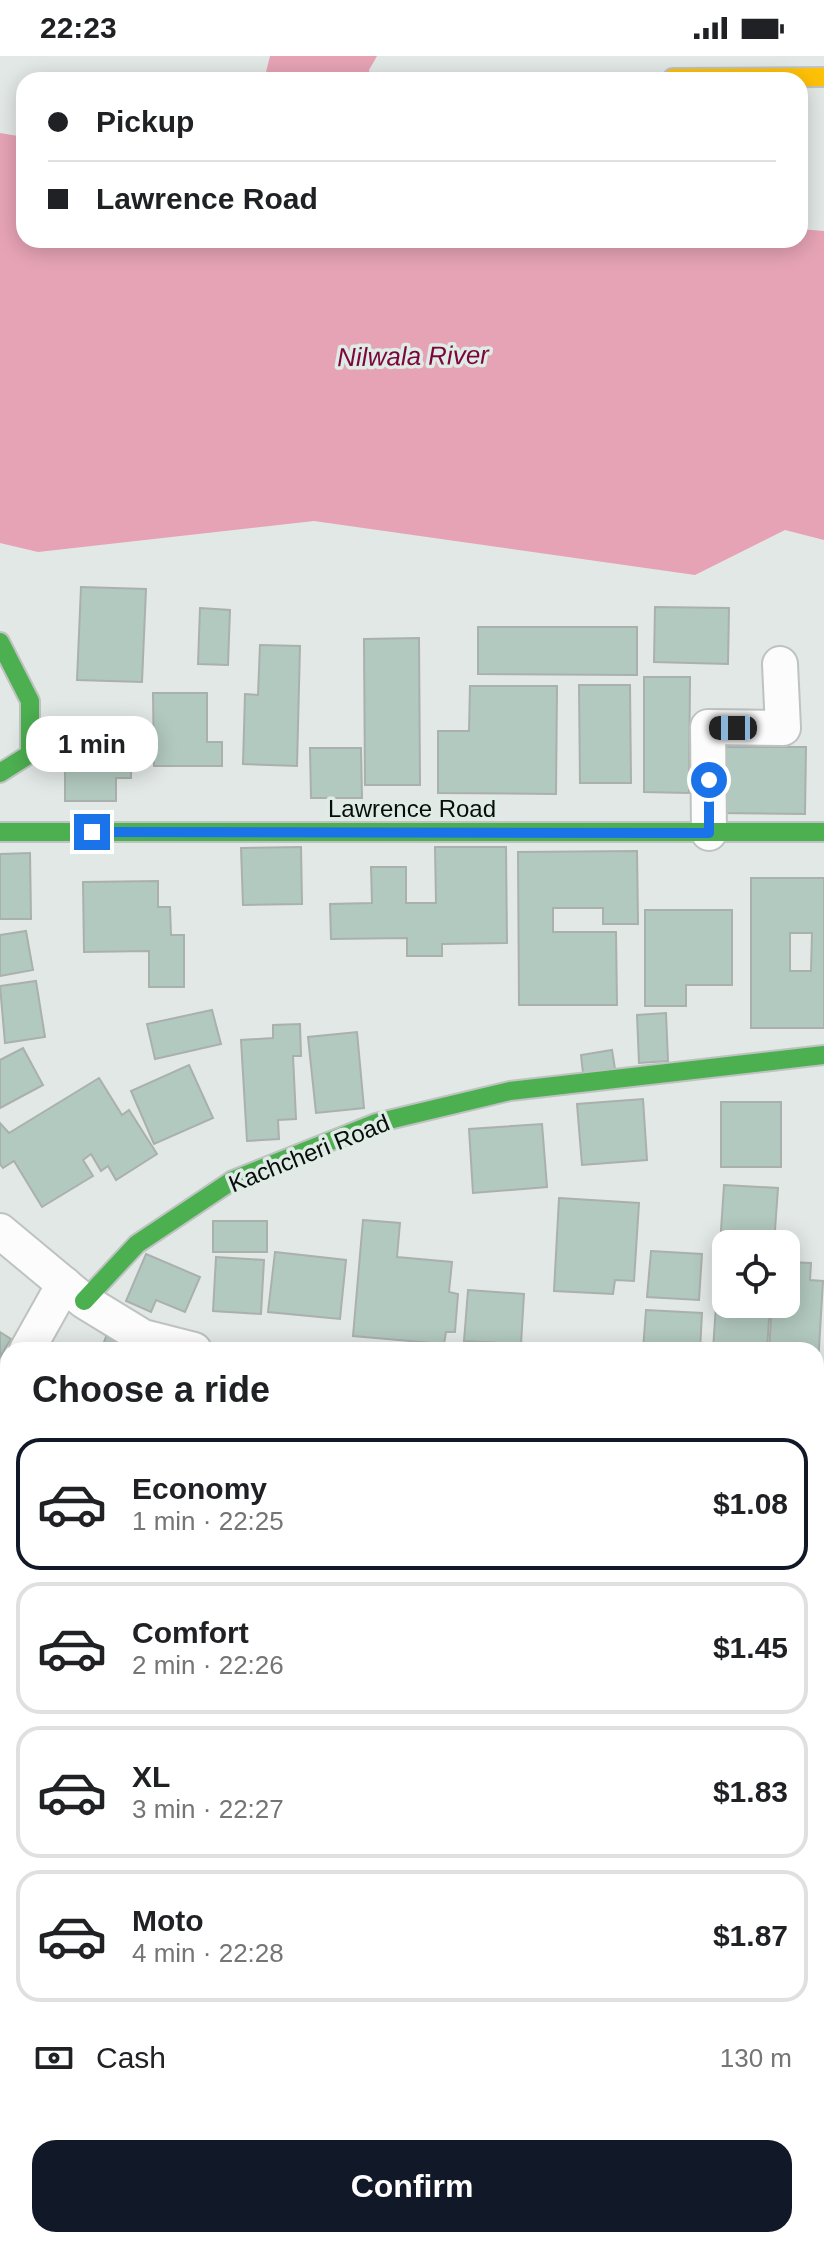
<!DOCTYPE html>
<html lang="en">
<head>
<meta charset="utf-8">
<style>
	:root { --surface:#fff; --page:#f6f6f6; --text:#202124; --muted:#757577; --line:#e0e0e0; --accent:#111827 }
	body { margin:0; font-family:Arial,sans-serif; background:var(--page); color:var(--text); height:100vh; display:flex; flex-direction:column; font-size:30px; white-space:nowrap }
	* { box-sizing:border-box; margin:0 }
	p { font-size:26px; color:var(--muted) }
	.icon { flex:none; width:44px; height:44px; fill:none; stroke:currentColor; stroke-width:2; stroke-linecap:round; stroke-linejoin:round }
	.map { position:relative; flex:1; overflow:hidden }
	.details { position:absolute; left:0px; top:1286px; width:824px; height:906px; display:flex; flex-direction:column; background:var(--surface); border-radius:24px 24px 0 0; box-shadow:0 4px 20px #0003 }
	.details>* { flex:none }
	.hud { position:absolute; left:16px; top:16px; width:792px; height:176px; border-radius:24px; box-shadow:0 4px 20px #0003; display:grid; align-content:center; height:176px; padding:0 32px; background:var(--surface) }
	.fabs { position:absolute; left:712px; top:1174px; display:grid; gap:16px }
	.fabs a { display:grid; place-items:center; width:88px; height:88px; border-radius:16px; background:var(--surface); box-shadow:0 4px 20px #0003; font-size:40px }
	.end { position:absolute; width:36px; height:36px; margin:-18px; border:10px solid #1a73e8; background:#fff; box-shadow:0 0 0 4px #fff }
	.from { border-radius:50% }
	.bubble { position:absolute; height:56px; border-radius:24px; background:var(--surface); box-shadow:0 4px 20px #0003; font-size:26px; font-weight:800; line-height:56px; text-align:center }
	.car { position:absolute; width:24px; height:48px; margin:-24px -12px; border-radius:10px; box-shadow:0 0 6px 2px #0007; background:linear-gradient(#222 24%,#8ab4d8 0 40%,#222 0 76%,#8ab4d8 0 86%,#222 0) }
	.hud b { display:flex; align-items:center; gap:28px; height:76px; font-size:30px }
	.hud b+b { border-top:2px solid var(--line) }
	.hud i { width:20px; height:20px; background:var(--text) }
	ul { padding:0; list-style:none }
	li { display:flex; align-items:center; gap:24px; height:132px; margin:0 16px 12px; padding:0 16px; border:4px solid var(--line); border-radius:24px }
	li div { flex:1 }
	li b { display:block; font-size:30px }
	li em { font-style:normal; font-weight:800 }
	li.selected { border-color:var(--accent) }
	li>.icon { width:72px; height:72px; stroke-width:1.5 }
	h2 { padding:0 32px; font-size:36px; line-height:96px }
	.pay { display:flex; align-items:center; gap:20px; height:88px; padding:0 32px; font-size:30px }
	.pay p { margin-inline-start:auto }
	.primary-button { display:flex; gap:16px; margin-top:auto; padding:16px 32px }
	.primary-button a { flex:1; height:92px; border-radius:24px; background:var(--accent); color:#fff; font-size:32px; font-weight:800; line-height:92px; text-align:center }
	.status { display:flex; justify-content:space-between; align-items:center; height:56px; padding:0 40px; background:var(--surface); direction:ltr }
	.status svg { height:22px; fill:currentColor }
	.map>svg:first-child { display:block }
	.water { fill:#e6a3b5 }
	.building { fill:#b2c9bf; stroke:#aab0ad; stroke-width:2; fill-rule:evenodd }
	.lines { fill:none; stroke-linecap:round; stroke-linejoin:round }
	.street-casing { stroke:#bec3c1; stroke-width:38 }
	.fast-casing { stroke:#bec3c1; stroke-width:22 }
	.slow-casing { stroke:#bec3c1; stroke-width:22 }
	.street { stroke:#fbfcfb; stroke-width:34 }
	.fast { stroke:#4caf50; stroke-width:18 }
	.slow { stroke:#ffc107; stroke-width:18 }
	.route { stroke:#1a73e8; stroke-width:10 }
	.labels { text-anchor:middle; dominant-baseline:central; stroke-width:7; stroke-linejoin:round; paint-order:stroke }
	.street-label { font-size:24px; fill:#080d0a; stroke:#deece5 }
	.water-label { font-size:26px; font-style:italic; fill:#7e053c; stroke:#deece5 }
</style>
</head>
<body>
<div class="status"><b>22:23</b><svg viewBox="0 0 49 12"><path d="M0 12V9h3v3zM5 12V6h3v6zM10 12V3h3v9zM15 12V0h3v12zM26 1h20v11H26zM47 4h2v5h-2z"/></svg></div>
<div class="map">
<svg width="824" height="2191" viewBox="0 0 824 2191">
	<rect width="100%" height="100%" fill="#e2e8e5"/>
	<g class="water">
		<polygon points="270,0 377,0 369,14 370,24 264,24"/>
		<polygon points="0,77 24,81 24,184 800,184 800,173 824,175 824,484 785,474 695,519 314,465 38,496 0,487"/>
		<polygon points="816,1979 824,1979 824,2191 0,2191 0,2015 8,2013 8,2184 816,2184"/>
	</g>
	<g class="building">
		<polygon points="81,531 146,533 142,626 77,624"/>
		<polygon points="655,551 729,552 728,608 654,606"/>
		<polygon points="200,552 230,554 228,609 198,608"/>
		<polygon points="478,571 637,571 637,619 478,618"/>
		<polygon points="419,582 420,729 365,729 364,583"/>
		<polygon points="260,589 300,590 297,710 243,708 245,638 258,639"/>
		<polygon points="644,621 690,621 689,737 644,736"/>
		<polygon points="579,629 630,629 631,727 580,727"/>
		<polygon points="470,630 557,630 556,738 438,737 438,675 469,675"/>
		<polygon points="153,637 207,637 207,686 222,686 222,710 154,710"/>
		<polygon points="117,671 143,671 143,709 131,709 131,722 116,722 116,745 65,745 65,679 117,678"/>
		<polygon points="719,691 806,691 805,758 718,757"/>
		<polygon points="310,692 361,692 362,742 311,742"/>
		<polygon points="301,791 302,848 243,849 241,792"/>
		<polygon points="435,791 506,791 507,887 442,888 442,900 407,900 407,882 331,883 330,848 372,847 371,811 406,811 406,847 436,847"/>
		<polygon points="637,795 638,868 603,868 603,852 553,852 553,876 616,876 617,949 519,949 518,796"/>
		<polygon points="30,797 31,863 0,863 0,798"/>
		<path d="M751 822H824V972H751ZM790 877H812L811 915H790Z"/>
		<polygon points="158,825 158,851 170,851 171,879 184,879 184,931 149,931 149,895 84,896 83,826"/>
		<polygon points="645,854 732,854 732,929 686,929 686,950 645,950"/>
		<polygon points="26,875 33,914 0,920 0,879"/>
		<polygon points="36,925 45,981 5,987 0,930"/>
		<polygon points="212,954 221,988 155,1003 147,968"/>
		<polygon points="666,957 668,1005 639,1007 637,959"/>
		<polygon points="300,968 301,1000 293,1000 296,1063 278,1064 279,1083 247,1085 241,984 273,982 273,969"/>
		<polygon points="357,976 364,1052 316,1057 308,981"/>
		<polygon points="23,992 43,1029 0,1052 0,1004"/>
		<polygon points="612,994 615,1013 583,1017 581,999"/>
		<polygon points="189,1009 213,1062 154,1088 131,1035"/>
		<polygon points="99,1022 122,1059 129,1054 157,1098 116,1124 108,1110 101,1115 91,1098 83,1104 93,1120 42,1151 14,1105 3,1112 0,1108 0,1067 9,1077"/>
		<polygon points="643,1043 647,1104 582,1109 577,1048"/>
		<rect x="721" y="1046" width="60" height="65"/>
		<polygon points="542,1068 547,1131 473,1137 469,1073"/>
		<polygon points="724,1129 778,1132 774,1188 726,1188 726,1248 770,1248 767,1294 713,1294"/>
		<polygon points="559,1142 639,1147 634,1225 615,1224 613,1238 554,1235"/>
		<polygon points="363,1164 400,1167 397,1201 452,1206 449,1236 458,1238 455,1276 446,1276 444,1288 353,1280"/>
		<rect x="213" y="1165" width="54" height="31"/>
		<polygon points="651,1195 702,1198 699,1244 647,1241"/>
		<polygon points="275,1196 346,1204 340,1263 268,1256"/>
		<polygon points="146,1198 200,1221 185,1256 156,1244 151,1256 126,1245"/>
		<polygon points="216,1201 264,1204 261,1258 213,1255"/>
		<polygon points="786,1206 811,1207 810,1224 823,1225 818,1309 816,1294 769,1294 772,1248 786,1248"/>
		<polygon points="468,1234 524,1238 521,1288 464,1285"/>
		<polygon points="646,1254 702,1257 700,1294 643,1294"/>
		<polygon points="0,1276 11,1283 0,1301"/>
		<polygon points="107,1278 143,1294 101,1294"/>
		<rect x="820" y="1376" width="4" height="66"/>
		<polygon points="1,1392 8,1394 8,1453 0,1451"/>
		<polygon points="818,1469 824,1469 824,1537 817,1537"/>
		<polygon points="0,1517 5,1517 0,1561"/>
		<rect x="816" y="1597" width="8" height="79"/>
	</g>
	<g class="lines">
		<defs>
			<g id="street">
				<polyline points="709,777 708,671 783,672 780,608"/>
				<polyline points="0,1175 84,1245 143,1281 194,1294"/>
				<polyline points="27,1294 64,1228"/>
				<polyline points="816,1353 824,1353"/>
				<polyline points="0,1367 8,1341"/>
				<polyline points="816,1582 824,1583"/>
			</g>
			<g id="fast">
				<polyline points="0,586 30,645 30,698 0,717"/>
				<polyline points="0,776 824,776"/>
				<polyline points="84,1245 137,1188 233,1124 376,1067 510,1035 824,999"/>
			</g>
			<polyline id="slow" points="673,22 824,21"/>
		</defs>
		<use href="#street" class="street-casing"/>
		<use href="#fast" class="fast-casing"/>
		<use href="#slow" class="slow-casing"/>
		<use href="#street" class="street"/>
		<use href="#fast" class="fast"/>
		<use href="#slow" class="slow"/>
	</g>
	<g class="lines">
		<polyline class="route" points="92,776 709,777 709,724"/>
	</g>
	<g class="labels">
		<g class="street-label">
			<text x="412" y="752">Lawrence Road</text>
			<text transform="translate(309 1097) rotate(-22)">Kachcheri Road</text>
		</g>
		<g class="water-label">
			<text transform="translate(413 300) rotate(-1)">Nilwala River</text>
		</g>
	</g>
</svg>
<div class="fabs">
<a><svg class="icon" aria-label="locate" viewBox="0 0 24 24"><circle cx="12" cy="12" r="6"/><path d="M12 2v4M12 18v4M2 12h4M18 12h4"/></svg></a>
</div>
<i class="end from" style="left:709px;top:724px"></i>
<i class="end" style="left:92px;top:776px"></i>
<div class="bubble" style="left:26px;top:660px;width:132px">1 min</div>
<i class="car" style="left:733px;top:672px;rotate:270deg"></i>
<div class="hud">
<b><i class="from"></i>Pickup</b>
<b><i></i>Lawrence Road</b>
</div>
<section class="details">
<h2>Choose a ride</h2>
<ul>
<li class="selected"><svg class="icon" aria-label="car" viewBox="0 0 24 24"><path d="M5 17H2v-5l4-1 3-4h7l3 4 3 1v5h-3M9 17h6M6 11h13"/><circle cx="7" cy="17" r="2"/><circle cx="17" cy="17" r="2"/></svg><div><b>Economy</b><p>1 min · 22:25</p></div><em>$1.08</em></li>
<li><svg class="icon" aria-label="car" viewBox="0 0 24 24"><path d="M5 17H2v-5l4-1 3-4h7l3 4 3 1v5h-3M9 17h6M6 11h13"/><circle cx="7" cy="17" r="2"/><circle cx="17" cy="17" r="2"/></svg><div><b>Comfort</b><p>2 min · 22:26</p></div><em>$1.45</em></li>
<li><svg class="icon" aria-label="car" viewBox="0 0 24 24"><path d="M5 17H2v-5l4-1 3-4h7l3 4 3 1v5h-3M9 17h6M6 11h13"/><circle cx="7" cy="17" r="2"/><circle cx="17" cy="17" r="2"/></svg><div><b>XL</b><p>3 min · 22:27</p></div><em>$1.83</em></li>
<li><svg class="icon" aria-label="car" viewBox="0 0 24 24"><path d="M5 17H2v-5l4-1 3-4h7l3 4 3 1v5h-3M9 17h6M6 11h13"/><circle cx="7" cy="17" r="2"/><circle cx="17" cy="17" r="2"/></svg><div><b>Moto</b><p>4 min · 22:28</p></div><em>$1.87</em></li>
</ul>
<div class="pay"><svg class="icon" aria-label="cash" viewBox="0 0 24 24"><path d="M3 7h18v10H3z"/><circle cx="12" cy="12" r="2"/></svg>Cash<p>130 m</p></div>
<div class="primary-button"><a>Confirm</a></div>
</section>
</div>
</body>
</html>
